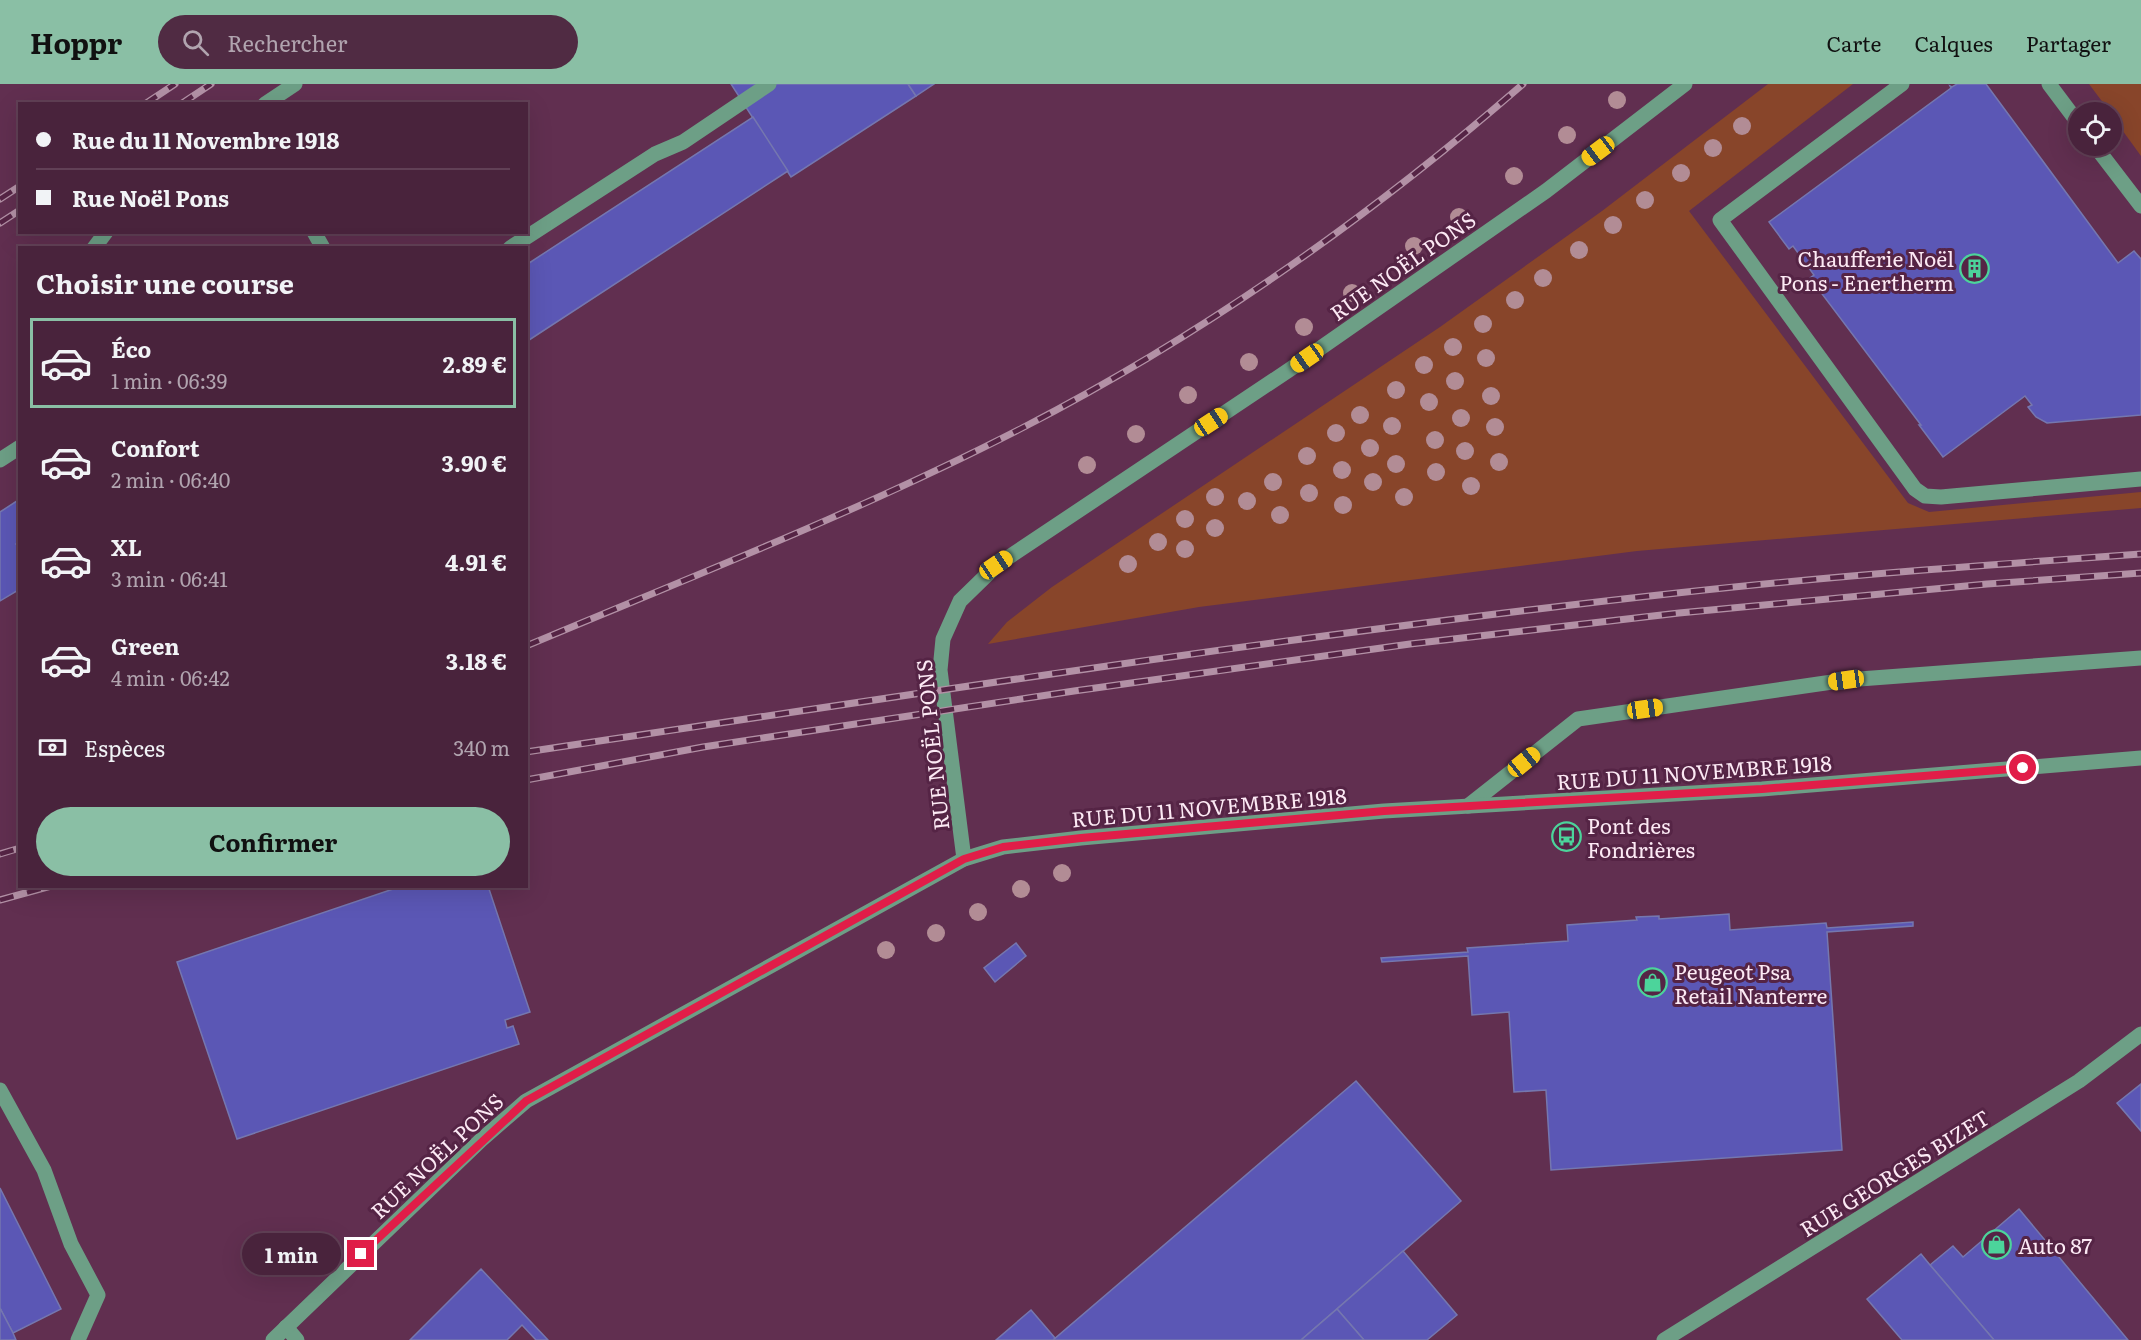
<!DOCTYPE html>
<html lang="fr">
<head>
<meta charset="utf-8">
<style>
	:root { --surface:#49233c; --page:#502b43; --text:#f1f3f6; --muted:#b1a4af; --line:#614056; --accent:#8abfa5 }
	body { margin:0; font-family:Literata,serif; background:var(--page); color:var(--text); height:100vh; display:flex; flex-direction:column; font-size:22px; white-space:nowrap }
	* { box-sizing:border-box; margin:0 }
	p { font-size:20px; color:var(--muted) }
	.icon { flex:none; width:33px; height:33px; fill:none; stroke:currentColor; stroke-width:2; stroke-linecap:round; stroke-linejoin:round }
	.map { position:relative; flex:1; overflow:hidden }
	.side { position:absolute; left:18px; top:162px; width:510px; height:642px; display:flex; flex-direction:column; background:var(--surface); border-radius:0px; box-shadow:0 6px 24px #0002,0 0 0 2px var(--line) }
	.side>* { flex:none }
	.guide { position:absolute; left:18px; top:18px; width:510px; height:132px; border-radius:0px; box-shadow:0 6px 24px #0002,0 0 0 2px var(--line); display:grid; align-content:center; height:132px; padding:0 18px; background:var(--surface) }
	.buttons { position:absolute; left:2068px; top:18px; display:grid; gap:12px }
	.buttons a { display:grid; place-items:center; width:54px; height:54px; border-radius:50%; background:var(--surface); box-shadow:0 6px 24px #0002,0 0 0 2px var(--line); font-size:30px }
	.end { position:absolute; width:27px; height:27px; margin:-14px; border:8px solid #e11d48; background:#fff; box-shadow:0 0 0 3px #fff }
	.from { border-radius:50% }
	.bubble { position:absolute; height:42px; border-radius:21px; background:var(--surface); box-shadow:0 6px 24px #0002,0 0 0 2px var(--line); font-size:20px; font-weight:700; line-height:42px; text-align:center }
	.car { position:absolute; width:18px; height:36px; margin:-18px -9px; border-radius:8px; box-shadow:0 0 4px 2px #0007; background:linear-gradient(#f5c518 24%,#345 0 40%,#f5c518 0 76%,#345 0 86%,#f5c518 0) }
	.guide b { display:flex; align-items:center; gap:21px; height:57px; font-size:22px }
	.guide b+b { border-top:2px solid var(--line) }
	.guide i { width:15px; height:15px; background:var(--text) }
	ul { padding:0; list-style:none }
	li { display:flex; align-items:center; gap:18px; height:90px; margin:0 12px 9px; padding:0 6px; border:3px solid transparent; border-radius:0px }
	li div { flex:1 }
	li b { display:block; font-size:22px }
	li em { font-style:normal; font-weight:700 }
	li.on { border-color:var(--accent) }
	li>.icon { width:54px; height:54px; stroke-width:1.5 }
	h2 { padding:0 18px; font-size:27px; line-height:72px }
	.pay { display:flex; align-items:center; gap:15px; height:66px; padding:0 18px; font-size:22px }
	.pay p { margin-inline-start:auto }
	.primary-button { display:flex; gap:12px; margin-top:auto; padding:12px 18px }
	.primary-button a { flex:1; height:69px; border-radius:36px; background:var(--accent); color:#111; font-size:24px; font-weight:700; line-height:69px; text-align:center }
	header { display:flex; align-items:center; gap:36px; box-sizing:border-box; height:84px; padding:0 30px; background:var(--accent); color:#111 }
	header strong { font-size:28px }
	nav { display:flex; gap:33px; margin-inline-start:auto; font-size:21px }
	.search { width:420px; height:54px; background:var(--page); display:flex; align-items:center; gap:15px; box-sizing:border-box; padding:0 21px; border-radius:33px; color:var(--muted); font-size:22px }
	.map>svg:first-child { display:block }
	.green { fill:#88452a }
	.building { fill:#5b57b5; stroke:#7577af; stroke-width:1.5 }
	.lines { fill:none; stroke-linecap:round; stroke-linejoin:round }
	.minor { stroke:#6d9f86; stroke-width:15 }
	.rail-casing { stroke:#b391a6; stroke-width:7 }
	.rail { stroke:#552445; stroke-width:4.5; stroke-dasharray:14; stroke-linecap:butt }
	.tree { fill:#b28c95 }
	.route { stroke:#e11d48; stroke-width:8 }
	.labels { text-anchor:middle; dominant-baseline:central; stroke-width:6; stroke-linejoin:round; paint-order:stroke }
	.poi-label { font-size:21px; fill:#fce9f4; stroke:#552445; text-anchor:start }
	.street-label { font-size:21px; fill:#fce9f4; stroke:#552445 }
</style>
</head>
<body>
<header>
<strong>Hoppr</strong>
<div class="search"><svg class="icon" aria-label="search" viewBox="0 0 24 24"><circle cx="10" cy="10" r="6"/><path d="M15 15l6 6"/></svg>Rechercher</div>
<nav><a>Carte</a><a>Calques</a><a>Partager</a></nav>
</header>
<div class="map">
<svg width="2141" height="1256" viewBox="0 0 2141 1256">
	<rect width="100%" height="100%" fill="#612f50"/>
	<g class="green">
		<polygon points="1768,0 1853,0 1689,127 1908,419 1929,428 2141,408 2141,424 1637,467 1199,523 988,560 1007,538 1052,503 1440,243 1602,127"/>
		<polygon points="2089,0 2141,0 2141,72 2112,32 2112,28 2110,28"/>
	</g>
	<g class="building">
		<polygon points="731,0 908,0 916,12 791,93"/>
		<polygon points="908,0 934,0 916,12"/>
		<polygon points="1957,0 1986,0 2118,179 2134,167 2141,175 2141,331 2047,339 2036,333 2028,323 2032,321 2025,312 1943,373 1919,341 1921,341 1810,194 1814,191 1793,162 1789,165 1769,138 1951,4 1950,2 1952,3"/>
		<polygon points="753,33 788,87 526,258 526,181"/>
		<polygon points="20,415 20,458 16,460 20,466 20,505 0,517 0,428"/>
		<polygon points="402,802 488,802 530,928 505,936 507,944 513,942 519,960 237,1055 177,878"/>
		<polygon points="1729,830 1730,846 1826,839 1827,844 1913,838 1913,842 1827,848 1842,1066 1551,1086 1546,1006 1514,1008 1509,928 1472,931 1468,872 1382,878 1381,874 1468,868 1467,864 1568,857 1567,841 1637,836 1636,833 1659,832 1659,835"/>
		<polygon points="1016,859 1026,872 995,898 984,884"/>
		<polygon points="1356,997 1461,1117 1301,1256 1053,1256"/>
		<polygon points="2141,1000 2141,1047 2117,1019"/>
		<polygon points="0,1104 61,1225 13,1249 0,1224"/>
		<polygon points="2019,1125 2128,1256 1994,1256 1930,1181 1953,1162 1963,1173"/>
		<polygon points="1403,1167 1457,1231 1427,1256 1364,1256 1337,1225"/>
		<polygon points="1921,1170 1930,1181 1994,1256 1902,1256 1867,1215"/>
		<polygon points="481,1185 548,1256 536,1256 522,1241 507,1256 410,1256"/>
		<polygon points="0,1224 13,1249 16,1256 0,1256"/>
		<polygon points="1337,1225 1364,1256 1301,1256"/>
		<polygon points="1031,1226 1055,1254 1053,1256 996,1256"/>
	</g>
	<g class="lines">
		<g class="minor">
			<polyline points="1902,0 1720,136 1915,405 1925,412 1941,413 2141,395"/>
			<polyline points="2049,0 2079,40"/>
			<polyline points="265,20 295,0"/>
			<polyline points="2095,62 2141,122"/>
			<polyline points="314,148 323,164"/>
			<polyline points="94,164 106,148"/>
			<polyline points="510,164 655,70 683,58 769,0"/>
			<polyline points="0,376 20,363"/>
			<polyline points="1468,722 1578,635 1846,596 2141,574"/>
			<polyline points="964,775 940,586 943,555 960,517 997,481 1289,286 1546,107 1685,0"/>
			<polyline points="0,1006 44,1086 71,1160 98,1211 78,1256"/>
			<polyline points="286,1243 297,1256"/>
			<polyline points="273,1256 481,1056 526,1017 964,775 1003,763 1081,754 1384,727 1762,705 2141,674"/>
			<polyline points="1664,1256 2079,997 2141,950"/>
		</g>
		<defs>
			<g id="rail">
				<polyline points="145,20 175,0"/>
				<polyline points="181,20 211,0"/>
				<polyline points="0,115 20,102"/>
				<polyline points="0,139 20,126"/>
				<path d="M526 562C693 492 863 426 1024 343 1204 250 1371 132 1523 0"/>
				<path d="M526 668C909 611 1292 551 1677 509 1831 492 1986 481 2141 470"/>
				<polyline points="526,696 703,663 1074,607 1410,560 1679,529 1987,500 2141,489"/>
				<polyline points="0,770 20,764"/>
				<polyline points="0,816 51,802"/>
			</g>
		</defs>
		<use href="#rail" class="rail-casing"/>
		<use href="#rail" class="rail"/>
	</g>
	<g class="tree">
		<circle cx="1617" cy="16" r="9"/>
		<circle cx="1742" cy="42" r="9"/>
		<circle cx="1567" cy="51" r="9"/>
		<circle cx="1713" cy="64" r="9"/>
		<circle cx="1681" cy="89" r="9"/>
		<circle cx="1514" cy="92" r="9"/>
		<circle cx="1645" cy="116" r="9"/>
		<circle cx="1459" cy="133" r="9"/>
		<circle cx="1613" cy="141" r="9"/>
		<circle cx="1414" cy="162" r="9"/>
		<circle cx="1579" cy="166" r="9"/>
		<circle cx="1543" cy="194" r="9"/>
		<circle cx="1352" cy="209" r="9"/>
		<circle cx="1515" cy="216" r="9"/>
		<circle cx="1483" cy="240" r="9"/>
		<circle cx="1304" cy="243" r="9"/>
		<circle cx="1453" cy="263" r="9"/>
		<circle cx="1486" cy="274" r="9"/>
		<circle cx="1249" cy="278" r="9"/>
		<circle cx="1424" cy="281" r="9"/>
		<circle cx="1455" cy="297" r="9"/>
		<circle cx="1396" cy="306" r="9"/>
		<circle cx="1188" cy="311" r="9"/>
		<circle cx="1491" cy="312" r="9"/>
		<circle cx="1429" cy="318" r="9"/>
		<circle cx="1360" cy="331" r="9"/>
		<circle cx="1461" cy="334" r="9"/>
		<circle cx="1392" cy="342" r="9"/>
		<circle cx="1495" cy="343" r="9"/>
		<circle cx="1336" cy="349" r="9"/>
		<circle cx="1136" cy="350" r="9"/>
		<circle cx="1435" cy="356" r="9"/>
		<circle cx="1370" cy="364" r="9"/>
		<circle cx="1465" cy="367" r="9"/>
		<circle cx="1307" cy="372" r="9"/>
		<circle cx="1499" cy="378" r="9"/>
		<circle cx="1396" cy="380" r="9"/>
		<circle cx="1087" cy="381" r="9"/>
		<circle cx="1342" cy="386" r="9"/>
		<circle cx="1436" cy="388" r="9"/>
		<circle cx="1273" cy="398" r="9"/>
		<circle cx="1373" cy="398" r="9"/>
		<circle cx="1471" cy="402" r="9"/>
		<circle cx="1309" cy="409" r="9"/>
		<circle cx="1215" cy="413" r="9"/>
		<circle cx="1404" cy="413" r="9"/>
		<circle cx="1247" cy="417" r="9"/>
		<circle cx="1343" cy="421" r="9"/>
		<circle cx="1280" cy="431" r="9"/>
		<circle cx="1185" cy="435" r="9"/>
		<circle cx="1215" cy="444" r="9"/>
		<circle cx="1158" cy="458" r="9"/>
		<circle cx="1185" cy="465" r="9"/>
		<circle cx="1128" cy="480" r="9"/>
		<circle cx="1062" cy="789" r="9"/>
		<circle cx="1021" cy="805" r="9"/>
		<circle cx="978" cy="828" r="9"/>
		<circle cx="936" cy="849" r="9"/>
		<circle cx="886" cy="866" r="9"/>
	</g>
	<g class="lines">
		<polyline class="route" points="361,1170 526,1017 964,775 1003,763 1081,754 1384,727 1762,705 2023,684"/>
	</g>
	<defs>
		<symbol id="building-ring" viewBox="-11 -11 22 22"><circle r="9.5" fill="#552445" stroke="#4cd49b" stroke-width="1.5"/><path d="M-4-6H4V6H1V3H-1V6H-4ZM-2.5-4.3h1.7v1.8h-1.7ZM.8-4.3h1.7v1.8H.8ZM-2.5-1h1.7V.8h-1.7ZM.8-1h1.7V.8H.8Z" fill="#4cd49b"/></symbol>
		<symbol id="bus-ring" viewBox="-11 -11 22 22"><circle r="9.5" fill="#552445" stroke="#4cd49b" stroke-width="1.5"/><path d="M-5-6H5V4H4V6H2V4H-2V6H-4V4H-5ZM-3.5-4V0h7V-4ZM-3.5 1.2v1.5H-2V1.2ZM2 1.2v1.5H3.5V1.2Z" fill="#4cd49b"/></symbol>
		<symbol id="shop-ring" viewBox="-11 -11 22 22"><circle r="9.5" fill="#552445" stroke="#4cd49b" stroke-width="1.5"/><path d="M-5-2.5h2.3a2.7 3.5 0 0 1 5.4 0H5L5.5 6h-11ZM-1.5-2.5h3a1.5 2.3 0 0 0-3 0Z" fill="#4cd49b"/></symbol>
	</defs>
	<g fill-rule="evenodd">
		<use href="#building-ring" x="1958" y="168" width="33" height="33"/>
		<use href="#bus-ring" x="1550" y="736" width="33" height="33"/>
		<use href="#shop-ring" x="1636" y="882" width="33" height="33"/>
		<use href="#shop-ring" x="1980" y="1144" width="33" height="33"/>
	</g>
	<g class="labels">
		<g class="poi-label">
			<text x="1954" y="173" text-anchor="end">Chaufferie Noël<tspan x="1954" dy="24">Pons - Enertherm</tspan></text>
			<text x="1587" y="740">Pont des<tspan x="1587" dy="24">Fondrières</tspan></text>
			<text x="1674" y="886">Peugeot Psa<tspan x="1674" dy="24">Retail Nanterre</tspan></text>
			<text x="2018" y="1160">Auto 87</text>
		</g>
		<g class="street-label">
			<text transform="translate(1402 181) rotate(-35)">RUE NOËL PONS</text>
			<text transform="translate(931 661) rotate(-96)">RUE NOËL PONS</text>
			<text transform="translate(1694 687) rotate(-4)">RUE DU 11 NOVEMBRE 1918</text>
			<text transform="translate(1209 722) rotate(-5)">RUE DU 11 NOVEMBRE 1918</text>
			<text transform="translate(436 1071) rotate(-43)">RUE NOËL PONS</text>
			<text transform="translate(1894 1088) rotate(-32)">RUE GEORGES BIZET</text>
		</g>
	</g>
</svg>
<div class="buttons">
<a><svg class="icon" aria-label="locate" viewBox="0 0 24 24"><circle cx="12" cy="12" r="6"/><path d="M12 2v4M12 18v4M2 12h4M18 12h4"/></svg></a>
</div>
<i class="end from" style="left:2023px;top:684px"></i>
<i class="end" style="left:361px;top:1170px"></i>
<div class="bubble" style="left:242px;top:1149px;width:99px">1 min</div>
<i class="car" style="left:1598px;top:67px;rotate:233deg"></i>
<i class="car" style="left:1307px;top:274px;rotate:235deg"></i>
<i class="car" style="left:1211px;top:338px;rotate:57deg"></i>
<i class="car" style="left:996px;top:481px;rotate:56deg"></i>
<i class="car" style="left:1846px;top:596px;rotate:262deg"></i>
<i class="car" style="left:1645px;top:625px;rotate:82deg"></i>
<i class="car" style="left:1524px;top:678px;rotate:51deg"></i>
<div class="guide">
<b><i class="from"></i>Rue du 11 Novembre 1918</b>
<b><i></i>Rue Noël Pons</b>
</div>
<section class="side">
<h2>Choisir une course</h2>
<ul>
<li class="on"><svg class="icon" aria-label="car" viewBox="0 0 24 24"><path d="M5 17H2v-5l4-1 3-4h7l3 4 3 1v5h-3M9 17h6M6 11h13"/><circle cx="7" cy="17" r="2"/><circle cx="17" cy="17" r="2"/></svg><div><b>Éco</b><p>1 min · 06:39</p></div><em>2.89 €</em></li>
<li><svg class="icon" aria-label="car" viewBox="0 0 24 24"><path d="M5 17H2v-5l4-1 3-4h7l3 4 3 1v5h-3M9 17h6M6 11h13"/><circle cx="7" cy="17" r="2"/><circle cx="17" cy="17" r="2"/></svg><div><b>Confort</b><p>2 min · 06:40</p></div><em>3.90 €</em></li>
<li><svg class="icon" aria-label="car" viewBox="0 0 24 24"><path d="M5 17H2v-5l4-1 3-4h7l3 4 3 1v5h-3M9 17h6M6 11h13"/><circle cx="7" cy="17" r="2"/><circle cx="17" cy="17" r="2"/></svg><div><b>XL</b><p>3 min · 06:41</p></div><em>4.91 €</em></li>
<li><svg class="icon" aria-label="car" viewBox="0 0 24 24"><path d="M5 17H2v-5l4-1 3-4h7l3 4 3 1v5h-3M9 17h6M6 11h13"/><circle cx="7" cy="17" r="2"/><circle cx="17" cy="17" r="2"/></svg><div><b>Green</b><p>4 min · 06:42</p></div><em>3.18 €</em></li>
</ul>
<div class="pay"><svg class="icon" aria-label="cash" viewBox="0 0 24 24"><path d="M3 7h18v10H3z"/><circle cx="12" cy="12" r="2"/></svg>Espèces<p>340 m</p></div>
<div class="primary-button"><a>Confirmer</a></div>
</section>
</div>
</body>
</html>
